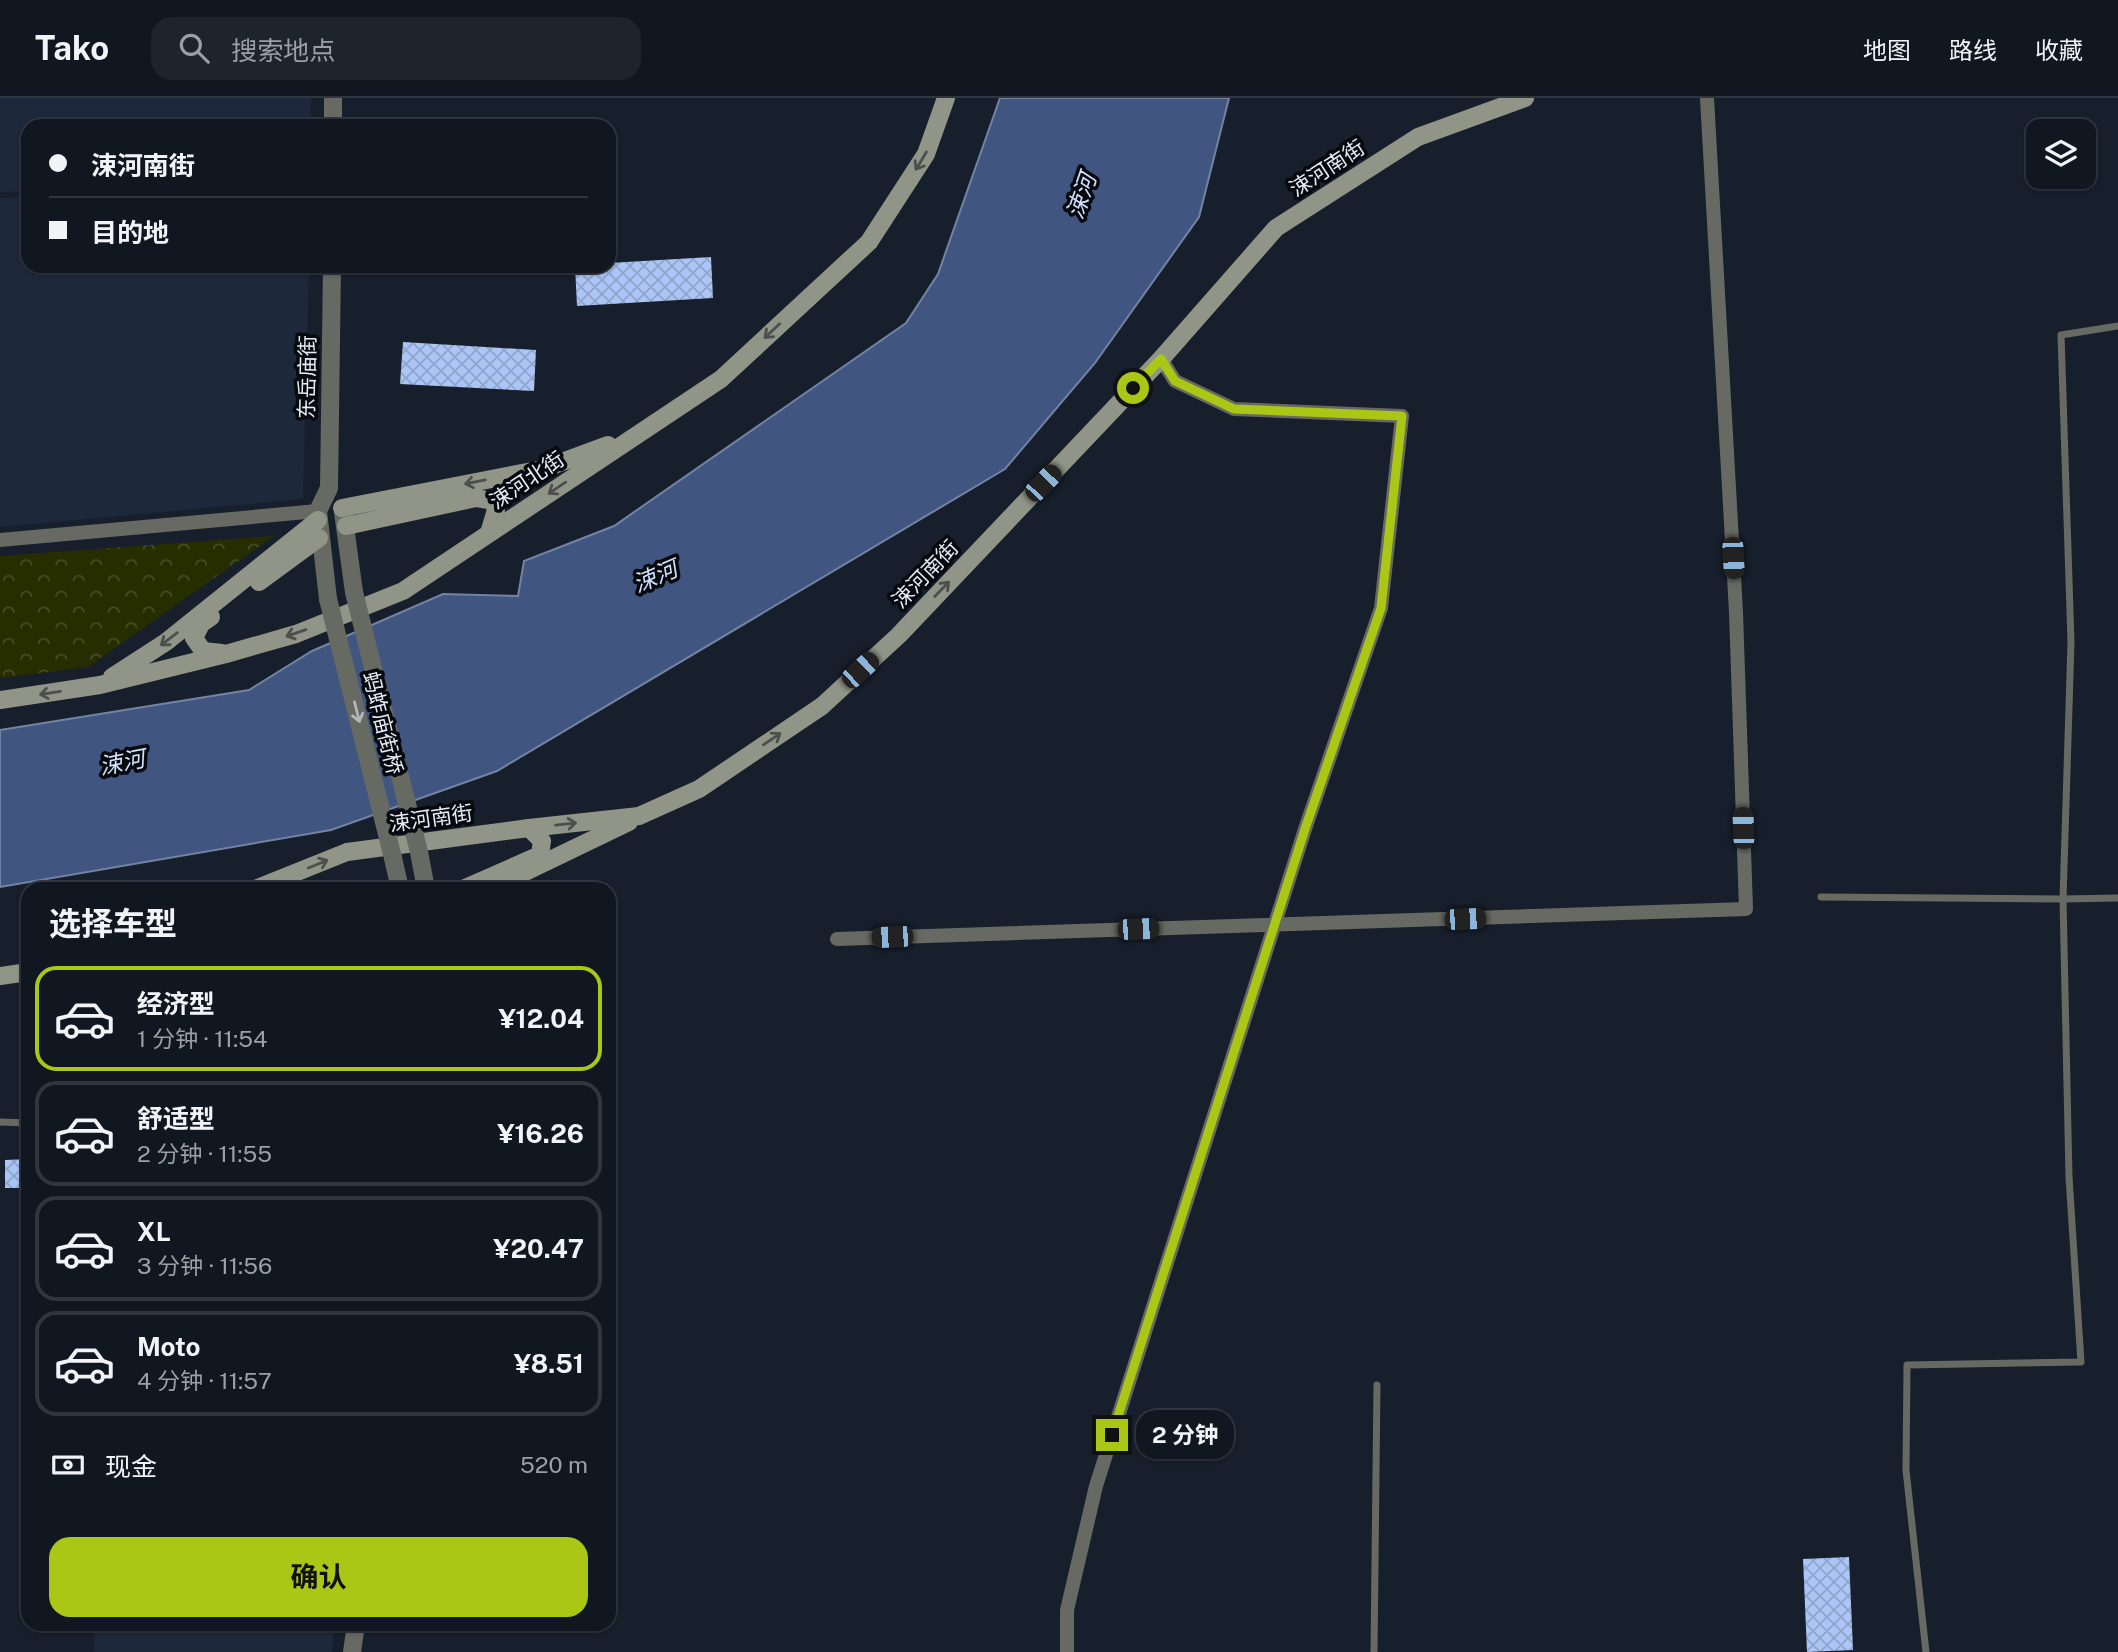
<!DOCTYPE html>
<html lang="zh">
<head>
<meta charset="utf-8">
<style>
	:root { --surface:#111721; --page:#1e242e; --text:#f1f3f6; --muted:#9c9fa5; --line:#30363f; --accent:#abc716 }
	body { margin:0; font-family:"Public Sans","Noto Sans SC",sans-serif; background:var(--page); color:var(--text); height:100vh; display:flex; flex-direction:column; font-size:26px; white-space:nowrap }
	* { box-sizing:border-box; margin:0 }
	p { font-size:23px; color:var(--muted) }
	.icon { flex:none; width:38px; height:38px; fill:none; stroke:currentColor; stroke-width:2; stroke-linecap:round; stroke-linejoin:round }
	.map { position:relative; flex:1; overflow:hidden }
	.details { position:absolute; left:21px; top:784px; width:595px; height:749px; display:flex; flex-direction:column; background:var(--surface); border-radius:21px; box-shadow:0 2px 5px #0004,0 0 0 2px var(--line) }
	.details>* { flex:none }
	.hud { position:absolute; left:21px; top:21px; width:595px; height:154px; border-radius:21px; box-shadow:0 2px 5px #0004,0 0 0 2px var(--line); display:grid; align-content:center; height:154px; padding:0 28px; background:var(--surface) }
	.fabs { position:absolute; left:2026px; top:21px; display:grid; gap:14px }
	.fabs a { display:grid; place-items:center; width:70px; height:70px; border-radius:14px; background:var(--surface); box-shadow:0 2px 5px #0004,0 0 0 2px var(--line); font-size:35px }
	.end { position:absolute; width:32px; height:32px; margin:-16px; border:9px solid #abc716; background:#111; box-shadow:0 0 0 4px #111 }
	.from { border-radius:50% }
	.bubble { position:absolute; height:49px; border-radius:21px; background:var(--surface); box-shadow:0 2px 5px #0004,0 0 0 2px var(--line); font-size:23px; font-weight:700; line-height:49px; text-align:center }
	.car { position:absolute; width:21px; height:42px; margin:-21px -10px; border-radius:9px; box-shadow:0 0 5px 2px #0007; background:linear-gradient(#222 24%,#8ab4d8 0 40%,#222 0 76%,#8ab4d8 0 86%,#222 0) }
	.hud b { display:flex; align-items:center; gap:24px; height:66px; font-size:26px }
	.hud b+b { border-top:2px solid var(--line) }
	.hud i { width:18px; height:18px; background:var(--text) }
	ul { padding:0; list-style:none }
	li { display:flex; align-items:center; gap:21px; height:105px; margin:0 14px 10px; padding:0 14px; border:4px solid var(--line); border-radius:21px }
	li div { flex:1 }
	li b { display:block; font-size:26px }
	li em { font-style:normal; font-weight:700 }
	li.selected { border-color:var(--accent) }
	li>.icon { width:63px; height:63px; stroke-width:1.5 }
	h2 { padding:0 28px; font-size:32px; line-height:84px }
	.pay { display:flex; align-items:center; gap:18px; height:77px; padding:0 28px; font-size:26px }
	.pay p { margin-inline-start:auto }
	.action { display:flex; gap:14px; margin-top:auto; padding:14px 28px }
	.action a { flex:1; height:80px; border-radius:21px; background:var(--accent); color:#111; font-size:28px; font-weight:700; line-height:80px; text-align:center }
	header { display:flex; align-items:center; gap:42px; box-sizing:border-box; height:98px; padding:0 35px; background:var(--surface); border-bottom:2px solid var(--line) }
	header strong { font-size:33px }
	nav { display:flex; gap:38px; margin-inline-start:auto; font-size:24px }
	.search { width:490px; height:63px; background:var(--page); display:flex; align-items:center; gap:18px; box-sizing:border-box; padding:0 24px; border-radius:21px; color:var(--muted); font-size:26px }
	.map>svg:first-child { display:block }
	.built { fill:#1e283b }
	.forest { fill:url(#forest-crowns) }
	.water { fill:#405681; stroke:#7283a4; stroke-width:2 }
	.building { fill:url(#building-cross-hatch) }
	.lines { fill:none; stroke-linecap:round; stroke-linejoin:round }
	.service { stroke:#676a62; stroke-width:7 }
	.minor { stroke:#676a62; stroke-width:14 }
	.tertiary { stroke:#676a62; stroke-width:18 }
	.secondary { stroke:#919588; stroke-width:18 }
	.tertiary-bridge { stroke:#676a62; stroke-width:18 }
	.oneway { stroke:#4c4f4b }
	.oneway2 { stroke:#b3b7ba }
	.route { stroke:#abc716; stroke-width:9 }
	.labels { text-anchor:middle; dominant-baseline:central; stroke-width:7; stroke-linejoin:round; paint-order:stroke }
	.street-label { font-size:21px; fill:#e6ebf5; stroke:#06090e }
	.water-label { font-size:23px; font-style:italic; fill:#d2e2fe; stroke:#06090e }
</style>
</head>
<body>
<header>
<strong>Tako</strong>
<div class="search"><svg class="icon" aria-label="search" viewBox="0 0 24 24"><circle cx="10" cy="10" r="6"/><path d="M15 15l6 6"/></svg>搜索地点</div>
<nav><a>地图</a><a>路线</a><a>收藏</a></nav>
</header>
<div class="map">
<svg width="2118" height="1554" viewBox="0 0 2118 1554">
	<defs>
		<pattern id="forest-crowns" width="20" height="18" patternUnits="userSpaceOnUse" patternTransform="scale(1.75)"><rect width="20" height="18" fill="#262e00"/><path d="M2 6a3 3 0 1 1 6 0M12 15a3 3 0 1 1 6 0" fill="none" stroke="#464c26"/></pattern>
		<pattern id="building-cross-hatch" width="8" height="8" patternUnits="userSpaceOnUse" patternTransform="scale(1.75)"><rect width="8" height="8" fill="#aac5f6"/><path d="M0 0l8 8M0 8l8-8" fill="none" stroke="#91a5cb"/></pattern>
	</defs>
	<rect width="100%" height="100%" fill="#171f2c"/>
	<g class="built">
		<polygon points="0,0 311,0 310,28 28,28 28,93 0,94"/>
		<polygon points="28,99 28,168 309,168 303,401 0,429 0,100"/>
		<polygon points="95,1526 335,1526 332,1554 94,1554"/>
	</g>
	<polygon class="forest" points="274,438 88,569 0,580 0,458"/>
	<polygon class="water" points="1000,0 1229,0 1199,119 1095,265 1005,371 497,673 331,732 0,789 0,632 249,592 312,553 443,496 518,498 524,463 614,428 906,225 938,176"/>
	<g class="building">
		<polygon points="711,159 713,200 577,208 575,168 609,168 609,165"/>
		<polygon points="403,244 536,252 534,293 400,286"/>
		<polygon points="28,1061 28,1090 5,1090 5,1062"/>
		<polygon points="1849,1459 1853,1552 1807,1554 1803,1461"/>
	</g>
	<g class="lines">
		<g class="service">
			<polyline points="1821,799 2063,801 2118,800"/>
			<polyline points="0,1024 28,1025"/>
			<polyline points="1374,1554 1377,1287"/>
			<polyline points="1926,1554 1906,1372 1907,1267 2081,1264 2069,1079 2063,801 2071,544 2061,237 2118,228"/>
		</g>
		<g class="minor">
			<polyline points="0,442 318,413"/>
			<polyline points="837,841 1746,811 1736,514 1707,0"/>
			<polyline points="1067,1554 1067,1512 1096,1388 1305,731 1381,510 1402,318 1234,311 1175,283 1161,261"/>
		</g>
		<g class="tertiary">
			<polyline points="333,28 333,0"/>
			<polyline points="343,414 354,494"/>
			<polyline points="328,501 318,413 329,390 332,168"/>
			<polyline points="419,754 426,791"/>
			<polyline points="393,760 400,791"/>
			<polyline points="352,1554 356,1526"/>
		</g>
		<g class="secondary">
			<polyline points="342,410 543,371 608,347"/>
			<polyline points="346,428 476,400 493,403 496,412 489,435"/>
			<polyline points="259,484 319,440"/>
			<polyline points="211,519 201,526 194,540 203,553 222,555"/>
			<polyline points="112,579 166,544 318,422"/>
			<polyline points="0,602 100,587 226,556 296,536 403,493 721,281 869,144 926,56 946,0"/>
			<polyline points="255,791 347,754 529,730 639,718 699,691 822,608 899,537 1161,261 1276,130 1418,39 1525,0"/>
			<polyline points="463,791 540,757 542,743 529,730"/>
			<polyline points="490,791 629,724"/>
			<polyline points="0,878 28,874"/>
		</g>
		<g class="tertiary-bridge">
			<polyline points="354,494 419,754"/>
			<polyline points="328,501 393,760"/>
		</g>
	</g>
	<defs><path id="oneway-shaft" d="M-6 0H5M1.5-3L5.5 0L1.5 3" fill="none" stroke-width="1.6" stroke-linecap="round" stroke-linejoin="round" transform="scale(1.75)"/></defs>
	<g class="oneway">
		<use href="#oneway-shaft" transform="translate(921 63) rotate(121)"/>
		<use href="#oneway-shaft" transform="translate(772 233) rotate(137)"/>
		<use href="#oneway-shaft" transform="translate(475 384) rotate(169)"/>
		<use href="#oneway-shaft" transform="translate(557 390) rotate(146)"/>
		<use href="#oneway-shaft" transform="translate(942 491) rotate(-46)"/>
		<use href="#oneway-shaft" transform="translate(296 535) rotate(161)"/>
		<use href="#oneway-shaft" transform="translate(169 541) rotate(143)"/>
		<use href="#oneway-shaft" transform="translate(50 595) rotate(171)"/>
		<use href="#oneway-shaft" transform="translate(772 641) rotate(-34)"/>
		<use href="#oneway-shaft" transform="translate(566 726) rotate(-6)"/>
		<use href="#oneway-shaft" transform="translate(318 766) rotate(-22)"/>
	</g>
	<use class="oneway2" href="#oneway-shaft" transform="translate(357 614) rotate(76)"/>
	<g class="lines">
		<polyline class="route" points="1112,1337 1305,731 1381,510 1402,318 1234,311 1175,283 1161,261 1133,290"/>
	</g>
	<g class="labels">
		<g class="street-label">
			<text transform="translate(1327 70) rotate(-33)">涑河南街</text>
			<text transform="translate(307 279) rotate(-89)">东岳庙街</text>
			<text transform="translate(527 382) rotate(-34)">涑河北街</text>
			<text transform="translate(925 476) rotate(-46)">涑河南街</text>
			<text transform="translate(383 625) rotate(76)">蚂蚱庙街桥</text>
			<text transform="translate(431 720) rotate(-8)">涑河南街</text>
		</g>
		<g class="water-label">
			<text transform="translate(1081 98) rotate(-71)">涑河</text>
			<text transform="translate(655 478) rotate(-23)">涑河</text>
			<text transform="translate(122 664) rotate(-11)">涑河</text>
		</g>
	</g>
</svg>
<div class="fabs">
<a><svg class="icon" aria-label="layers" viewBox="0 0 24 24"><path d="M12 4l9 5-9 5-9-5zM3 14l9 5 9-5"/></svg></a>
</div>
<i class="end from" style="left:1133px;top:290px"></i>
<i class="end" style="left:1112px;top:1337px"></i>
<div class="bubble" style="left:1136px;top:1312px;width:98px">2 分钟</div>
<i class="car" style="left:1043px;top:385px;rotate:44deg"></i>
<i class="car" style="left:1733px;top:460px;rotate:177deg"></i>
<i class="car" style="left:860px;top:572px;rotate:47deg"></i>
<i class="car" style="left:1743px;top:730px;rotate:358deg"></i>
<i class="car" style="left:1465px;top:821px;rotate:88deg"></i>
<i class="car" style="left:1138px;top:831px;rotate:88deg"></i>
<i class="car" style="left:892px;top:839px;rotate:268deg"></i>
<div class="hud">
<b><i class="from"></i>涑河南街</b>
<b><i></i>目的地</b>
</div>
<section class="details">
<h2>选择车型</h2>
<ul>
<li class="selected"><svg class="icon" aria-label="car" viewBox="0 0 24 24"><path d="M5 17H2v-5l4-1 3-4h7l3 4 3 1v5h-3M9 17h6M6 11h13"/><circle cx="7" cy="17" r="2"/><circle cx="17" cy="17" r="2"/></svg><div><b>经济型</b><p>1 分钟 · 11:54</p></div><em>¥12.04</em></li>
<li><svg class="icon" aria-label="car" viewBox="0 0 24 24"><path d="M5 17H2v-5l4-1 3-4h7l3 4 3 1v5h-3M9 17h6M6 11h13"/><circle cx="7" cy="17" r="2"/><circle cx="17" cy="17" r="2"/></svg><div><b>舒适型</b><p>2 分钟 · 11:55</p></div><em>¥16.26</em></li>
<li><svg class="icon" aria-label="car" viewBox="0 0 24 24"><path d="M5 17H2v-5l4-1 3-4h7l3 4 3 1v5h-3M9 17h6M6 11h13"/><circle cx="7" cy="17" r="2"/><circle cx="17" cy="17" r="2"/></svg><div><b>XL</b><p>3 分钟 · 11:56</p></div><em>¥20.47</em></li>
<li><svg class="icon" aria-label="car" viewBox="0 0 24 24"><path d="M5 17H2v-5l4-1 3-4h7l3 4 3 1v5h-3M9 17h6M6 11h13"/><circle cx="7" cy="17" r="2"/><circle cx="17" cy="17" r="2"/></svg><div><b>Moto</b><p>4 分钟 · 11:57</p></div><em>¥8.51</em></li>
</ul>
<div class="pay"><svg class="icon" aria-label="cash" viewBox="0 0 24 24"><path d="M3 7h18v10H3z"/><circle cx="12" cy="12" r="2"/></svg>现金<p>520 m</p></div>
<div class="action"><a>确认</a></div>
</section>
</div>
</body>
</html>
